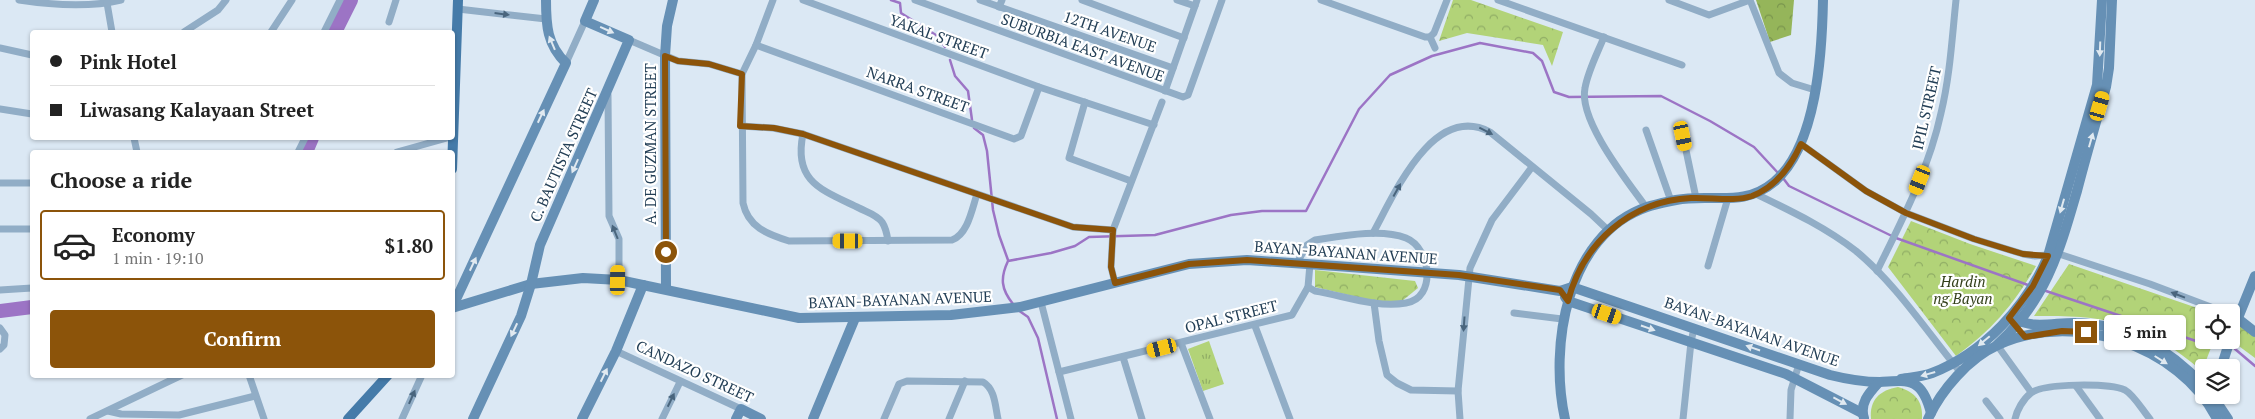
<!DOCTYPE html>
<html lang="en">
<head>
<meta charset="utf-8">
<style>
	:root { --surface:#fff; --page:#f2f2f2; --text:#222; --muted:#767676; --line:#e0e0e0; --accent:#8c540a }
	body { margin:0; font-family:"PT Serif",serif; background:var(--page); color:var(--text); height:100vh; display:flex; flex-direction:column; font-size:19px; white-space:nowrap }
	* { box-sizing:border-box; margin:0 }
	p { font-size:16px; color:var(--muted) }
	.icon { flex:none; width:28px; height:28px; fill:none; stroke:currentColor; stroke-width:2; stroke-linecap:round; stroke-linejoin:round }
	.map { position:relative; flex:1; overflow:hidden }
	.panel { position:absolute; left:30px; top:150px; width:425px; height:228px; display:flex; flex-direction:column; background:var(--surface); border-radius:5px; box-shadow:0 1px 4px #0004 }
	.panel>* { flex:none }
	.hud { position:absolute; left:30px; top:30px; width:425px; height:110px; border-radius:5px; box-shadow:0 1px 4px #0004; display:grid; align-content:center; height:110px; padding:0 20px; background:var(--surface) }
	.tools { position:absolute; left:2195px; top:304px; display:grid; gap:10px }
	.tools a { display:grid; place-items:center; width:45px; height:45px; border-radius:5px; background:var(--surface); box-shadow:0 1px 4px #0004; font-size:25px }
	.end { position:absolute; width:22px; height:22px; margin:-11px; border:6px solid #8c540a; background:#fff; box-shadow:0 0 0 2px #fff }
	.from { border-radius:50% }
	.bubble { position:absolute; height:35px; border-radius:5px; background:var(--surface); box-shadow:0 1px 4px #0004; font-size:16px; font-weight:800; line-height:35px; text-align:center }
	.car { position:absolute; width:15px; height:30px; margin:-15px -8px; border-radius:6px; box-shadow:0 0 4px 1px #0007; background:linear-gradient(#f5c518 24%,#345 0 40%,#f5c518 0 76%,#345 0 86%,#f5c518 0) }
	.hud b { display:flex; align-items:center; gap:18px; height:48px; font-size:19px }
	.hud b+b { border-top:1px solid var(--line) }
	.hud i { width:12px; height:12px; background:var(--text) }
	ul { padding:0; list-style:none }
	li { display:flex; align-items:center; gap:15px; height:70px; margin:0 10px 8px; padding:0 10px; border:2px solid transparent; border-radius:5px }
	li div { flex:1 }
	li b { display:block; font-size:19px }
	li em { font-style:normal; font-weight:800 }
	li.active { border-color:var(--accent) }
	li>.icon { width:45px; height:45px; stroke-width:1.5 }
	h2 { padding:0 20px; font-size:22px; line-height:60px }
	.button { display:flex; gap:10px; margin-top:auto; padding:10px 20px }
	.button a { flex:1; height:58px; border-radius:5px; background:var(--accent); color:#fff; font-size:20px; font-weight:800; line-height:58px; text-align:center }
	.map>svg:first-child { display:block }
	.grass { fill:url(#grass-tufts) }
	.forest { fill:url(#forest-crowns) }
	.park { fill:url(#park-crowns) }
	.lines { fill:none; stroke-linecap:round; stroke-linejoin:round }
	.stream { stroke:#9c74c5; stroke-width:2.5 }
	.river { stroke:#9c74c5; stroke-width:14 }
	.street { stroke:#91adc6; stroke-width:7 }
	.secondary { stroke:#6690b5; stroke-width:10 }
	.primary { stroke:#457ba9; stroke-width:10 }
	.oneway { fill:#49657d }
	.oneway2 { fill:#e0e9f0 }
	.route { stroke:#8c540a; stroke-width:6 }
	.labels { text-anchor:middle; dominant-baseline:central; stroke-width:4.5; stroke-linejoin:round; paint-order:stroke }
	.street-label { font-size:15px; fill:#223e55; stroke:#fff }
	.park-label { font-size:15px; font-style:italic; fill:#33401a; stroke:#fff }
</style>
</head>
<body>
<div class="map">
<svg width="2255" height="419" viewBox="0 0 2255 419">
	<defs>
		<pattern id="grass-tufts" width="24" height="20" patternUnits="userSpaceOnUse" patternTransform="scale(1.25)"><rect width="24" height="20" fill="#b2d378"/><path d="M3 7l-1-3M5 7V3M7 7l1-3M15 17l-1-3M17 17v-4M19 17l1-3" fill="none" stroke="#90ad65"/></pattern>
		<pattern id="forest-crowns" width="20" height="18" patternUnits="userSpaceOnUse" patternTransform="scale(1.25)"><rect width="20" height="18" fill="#95b55a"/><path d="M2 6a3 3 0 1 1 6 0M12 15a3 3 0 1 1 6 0" fill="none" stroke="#79954d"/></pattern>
		<pattern id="park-crowns" width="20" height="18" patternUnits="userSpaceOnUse" patternTransform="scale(1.25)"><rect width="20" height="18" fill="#b2d378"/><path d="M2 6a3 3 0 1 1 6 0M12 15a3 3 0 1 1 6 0" fill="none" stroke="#90ad65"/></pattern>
	</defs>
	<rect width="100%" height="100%" fill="#dbe8f4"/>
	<polygon class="grass" points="1209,341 1224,384 1203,391 1188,349"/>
	<polygon class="forest" points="1756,0 1794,0 1791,35 1770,42"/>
	<g class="park">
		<polygon points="1453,0 1471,0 1563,32 1552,66 1543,45 1467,33 1439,41"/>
		<path d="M1911 221 1970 244 2036 266C2014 304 1992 330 1956 356L1888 267Z"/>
		<path d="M2069 264 2209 312H2204V340H2214L2202 371C2145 322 2108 315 2034 316Z"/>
		<polygon points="1315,270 1415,281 1418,288 1402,301 1374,301 1315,287"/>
		<polygon points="2241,326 2255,337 2255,358 2232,341"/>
		<path d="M1898 387C1915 392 1923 401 1922 419H1871C1869 400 1880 390 1898 387Z"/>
	</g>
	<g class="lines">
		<g class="stream">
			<polyline points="891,0 900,3 901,13 939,37 945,47"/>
			<polyline points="950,60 955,76 968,91 972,120"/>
			<polyline points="974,128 983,135 987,151 993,210 999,235 1008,260"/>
			<polyline points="1783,178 1789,186 1896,238 2028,285"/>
			<polyline points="2043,290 2211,346"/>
			<path d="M1013 304C1001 289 1000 278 1008 261L1051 253 1075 246 1089 237 1155 235 1231 215 1262 211H1306L1359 109 1390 75 1432 56 1480 43 1533 53 1542 61 1554 92 1569 97 1661 96 1710 121 1754 147 1779 174"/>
			<polyline points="1018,310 1028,317 1038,338 1057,419"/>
			<polyline points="2235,349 2255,366"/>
		</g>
		<g class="river">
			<polyline points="335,32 351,0"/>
			<polyline points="306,152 312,138"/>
			<polyline points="0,311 32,307"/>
		</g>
		<g class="street">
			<path d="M19 0C52 5 88 8 121 0"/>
			<path d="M773 0 756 45 742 74 743 203C748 227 767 234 789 241L952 240C968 234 972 209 977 194"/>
			<polyline points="803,0 1039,87 1154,125"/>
			<polyline points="915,0 1183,97 1188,95 1222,0"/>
			<polyline points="980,0 1173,68"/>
			<polyline points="1082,0 1184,38"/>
			<polyline points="1177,0 1195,6"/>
			<polyline points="1321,0 1425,37 1430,37"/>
			<polyline points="1498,0 1682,65"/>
			<polyline points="1669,0 1709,15 1750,0 1779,73 1792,83 1815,90"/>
			<polyline points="107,3 112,32"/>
			<polyline points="999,7 1002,0"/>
			<polyline points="458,9 546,19"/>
			<polyline points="389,22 396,0"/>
			<polyline points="184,32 218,10 226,0"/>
			<polyline points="271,32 292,0"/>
			<polyline points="324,32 340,0"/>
			<path d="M1604 37C1597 54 1588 71 1585 88 1578 120 1628 182 1646 207"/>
			<polyline points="629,40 678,61 709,64 742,74"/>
			<polyline points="756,45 1014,139 1021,136 1039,87"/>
			<polyline points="0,48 32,55"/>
			<polyline points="1435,48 1430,37 1434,33 1447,0"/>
			<polyline points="566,63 585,21"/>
			<polyline points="1165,91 1197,0"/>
			<polyline points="608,95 609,216 619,239 619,280"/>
			<polyline points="1085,102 1069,158 1131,181"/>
			<polyline points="0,109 32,114"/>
			<polyline points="741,126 773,128 803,134 1073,227 1113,230"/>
			<polyline points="1646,130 1671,201"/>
			<path d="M803 134C793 182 822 190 859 208 867 212 877 215 882 222 886 228 887 234 888 241"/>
			<polyline points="1683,136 1696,198"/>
			<polyline points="134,138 137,152"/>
			<polyline points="1801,144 1866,191 1906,213 1974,239 2023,254 2035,256 2059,254 2150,284 2224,312"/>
			<polyline points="298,152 305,138"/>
			<polyline points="397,152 447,138"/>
			<polyline points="0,183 32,183"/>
			<path d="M1756 194C1791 211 1825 227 1856 251 1897 285 1927 332 1961 373"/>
			<polyline points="0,229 32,229"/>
			<path d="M1373 233C1394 195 1433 102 1490 132L1591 214 1609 231"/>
			<path d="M1297 263 1307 245 1315 240C1341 236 1381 228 1406 238 1431 248 1437 298 1406 303 1376 308 1345 296 1315 291L1308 287"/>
			<polyline points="1708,266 1728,198"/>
			<path d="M1877 271C1902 220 1929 169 1941 113 1950 76 1952 38 1956 0"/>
			<polyline points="1115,283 1111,267 1113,230 1162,102"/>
			<polyline points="0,290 32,288"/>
			<polyline points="1041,302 1071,419"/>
			<polyline points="1374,303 1379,341 1387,375 1397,383 1411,390 1458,391"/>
			<polyline points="1514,313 1562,319"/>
			<polyline points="1255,326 1290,419"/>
			<polyline points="0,328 5,335 4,345 0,349"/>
			<polyline points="1181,343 1210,419"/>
			<polyline points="1997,345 2031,392"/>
			<polyline points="616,351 741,409"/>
			<polyline points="1123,357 1142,419"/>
			<polyline points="1059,372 1292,315 1308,287 1310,264"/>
			<polyline points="249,375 264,419"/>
			<polyline points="2076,386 2100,419"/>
			<polyline points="1986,401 2000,419"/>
			<polyline points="108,411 121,414 179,415 255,396"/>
			<polyline points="90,419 182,375"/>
			<polyline points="402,419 422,375"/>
			<polyline points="662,419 680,382"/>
			<path d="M884 419 899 384 907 381 983 382C995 389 995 405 998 419"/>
			<polyline points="949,419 965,381"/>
			<polyline points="1460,419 1458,391 1470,268 1492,220 1532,167"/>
			<polyline points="1683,419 1691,342 1694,328"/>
			<polyline points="1790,419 1791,390 1799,364"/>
			<path d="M2015 419C2017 410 2023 399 2031 393 2044 383 2109 383 2125 390 2134 395 2143 411 2150 419"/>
		</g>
		<g class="secondary">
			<polyline points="666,289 665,56 667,26 673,0"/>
			<polyline points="1565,297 1568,301 1786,374 1862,413"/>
			<path d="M452 308 531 284 583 278 619 280 799 318 951 315 1020 307 1189 264 1247 260 1336 266 1459 275 1560 291 1572 287 1830 375C1846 379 1862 382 1880 382 1910 380 1922 378 1931 413"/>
			<path d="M452 308 566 63C547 45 546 25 546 0"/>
			<path d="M2015 318C2031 330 2057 322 2076 323 2129 324 2168 349 2204 386"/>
			<polyline points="2237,318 2255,332"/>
			<polyline points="2231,335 2255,276"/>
			<path d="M1997 345C2046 300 2059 253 2077 191 2086 156 2096 122 2106 87L2109 68 2112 0"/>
			<polyline points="2221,368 2230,340"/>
			<path d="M1901 379C1911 377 1922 377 1932 373 1984 353 2027 306 2048 256L2097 85 2102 0"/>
			<polyline points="2212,395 2228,419"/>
			<path d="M1864 418C1859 403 1870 392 1879 382"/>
			<polyline points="473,419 521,316 531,284 540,245 629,40 585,21 594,0"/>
			<polyline points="582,419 616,351 643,285"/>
			<polyline points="736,419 741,409 761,419"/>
			<polyline points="813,419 855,318"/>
			<path d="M1565 419C1549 347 1566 235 1647 207 1656 204 1667 202 1676 200 1712 193 1743 208 1774 182 1817 146 1822 53 1823 0"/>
			<path d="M1928 419C1941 390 1969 358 1998 345 2072 310 2180 345 2217 419"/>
		</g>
		<g class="primary">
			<polyline points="452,169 458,0"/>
			<polyline points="348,419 388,375"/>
		</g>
	</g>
	<defs><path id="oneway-solid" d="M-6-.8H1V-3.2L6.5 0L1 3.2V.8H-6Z" transform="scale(1.25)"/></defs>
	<g class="oneway">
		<use href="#oneway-solid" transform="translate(502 14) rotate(7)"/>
		<use href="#oneway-solid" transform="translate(1486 131) rotate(27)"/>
		<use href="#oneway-solid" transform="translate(1397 190) rotate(-61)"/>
		<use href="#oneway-solid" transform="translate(615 232) rotate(-112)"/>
		<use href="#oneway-solid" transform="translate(2178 295) rotate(-159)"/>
		<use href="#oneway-solid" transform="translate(1464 324) rotate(94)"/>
		<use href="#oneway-solid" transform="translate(412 397) rotate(-66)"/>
		<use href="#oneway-solid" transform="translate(671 400) rotate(-64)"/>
	</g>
	<g class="oneway2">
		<use href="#oneway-solid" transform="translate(607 30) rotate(24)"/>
		<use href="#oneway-solid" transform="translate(552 43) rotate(-113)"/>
		<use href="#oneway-solid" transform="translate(2100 49) rotate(92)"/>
		<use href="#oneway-solid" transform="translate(541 116) rotate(-65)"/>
		<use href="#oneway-solid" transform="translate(2091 140) rotate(-74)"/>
		<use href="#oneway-solid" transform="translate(575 166) rotate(114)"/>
		<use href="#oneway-solid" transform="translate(2062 206) rotate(106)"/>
		<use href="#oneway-solid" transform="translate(473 264) rotate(-65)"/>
		<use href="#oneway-solid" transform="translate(1648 328) rotate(19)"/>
		<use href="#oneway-solid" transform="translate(514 330) rotate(115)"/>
		<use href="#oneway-solid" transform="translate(1984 341) rotate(140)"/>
		<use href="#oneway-solid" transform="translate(1753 348) rotate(-161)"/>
		<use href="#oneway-solid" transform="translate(2161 360) rotate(32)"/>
		<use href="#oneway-solid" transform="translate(1928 374) rotate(164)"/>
		<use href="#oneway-solid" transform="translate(604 375) rotate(-64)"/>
		<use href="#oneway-solid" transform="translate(1840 401) rotate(28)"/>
	</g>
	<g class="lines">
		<path class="route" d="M666 252 665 56 678 61 709 64 742 74 740 126 774 128 803 134 1073 227 1113 230 1111 267 1115 283 1189 264 1247 260 1459 275 1560 290 1568 301C1583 243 1630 201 1691 198 1710 197 1734 202 1752 196 1776 187 1791 166 1801 144L1866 191 1906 213 1974 239 2023 254 2048 256 2033 286 2009 318 2025 337 2062 331 2086 332"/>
	</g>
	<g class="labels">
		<g class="street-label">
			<text transform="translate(1110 31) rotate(19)">12TH AVENUE</text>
			<text transform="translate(939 36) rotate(20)">YAKAL STREET</text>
			<text transform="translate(1083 47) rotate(20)">SUBURBIA EAST AVENUE</text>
			<text transform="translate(918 89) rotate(20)">NARRA STREET</text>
			<text transform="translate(1926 108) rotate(-77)">IPIL STREET</text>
			<text transform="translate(650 144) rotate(-90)">A. DE GUZMAN STREET</text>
			<text transform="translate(563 155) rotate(-66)">C. BAUTISTA STREET</text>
			<text transform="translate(1346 252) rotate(4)">BAYAN-BAYANAN AVENUE</text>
			<text transform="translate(900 299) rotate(-2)">BAYAN-BAYANAN AVENUE</text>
			<text transform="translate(1231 316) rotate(-14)">OPAL STREET</text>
			<text transform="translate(1752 331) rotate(19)">BAYAN-BAYANAN AVENUE</text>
			<text transform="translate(695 371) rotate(25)">CANDAZO STREET</text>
		</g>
		<g class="park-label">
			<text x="1963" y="281">Hardin<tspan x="1963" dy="17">ng Bayan</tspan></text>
		</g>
	</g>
</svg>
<div class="tools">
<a><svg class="icon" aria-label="locate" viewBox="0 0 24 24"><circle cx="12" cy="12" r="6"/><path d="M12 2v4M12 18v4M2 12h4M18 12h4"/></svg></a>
<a><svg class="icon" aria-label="layers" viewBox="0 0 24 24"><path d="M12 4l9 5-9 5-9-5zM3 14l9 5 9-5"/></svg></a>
</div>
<i class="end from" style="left:666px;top:252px"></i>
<i class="end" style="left:2086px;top:332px"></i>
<div class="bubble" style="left:2104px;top:315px;width:82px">5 min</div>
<i class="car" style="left:2100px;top:106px;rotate:16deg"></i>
<i class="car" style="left:1683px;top:136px;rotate:168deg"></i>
<i class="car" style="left:1920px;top:180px;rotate:202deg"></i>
<i class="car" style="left:848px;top:241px;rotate:270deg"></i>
<i class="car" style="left:618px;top:280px;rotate:1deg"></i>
<i class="car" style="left:1607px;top:314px;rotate:109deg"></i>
<i class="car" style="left:1162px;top:348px;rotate:256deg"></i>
<div class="hud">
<b><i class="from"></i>Pink Hotel</b>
<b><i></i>Liwasang Kalayaan Street</b>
</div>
<section class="panel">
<h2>Choose a ride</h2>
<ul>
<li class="active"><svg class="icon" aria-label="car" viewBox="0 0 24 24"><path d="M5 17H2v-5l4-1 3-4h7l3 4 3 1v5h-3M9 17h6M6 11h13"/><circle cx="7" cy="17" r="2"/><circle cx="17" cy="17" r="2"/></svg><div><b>Economy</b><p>1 min · 19:10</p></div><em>$1.80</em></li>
</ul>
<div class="button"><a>Confirm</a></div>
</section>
</div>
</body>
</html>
